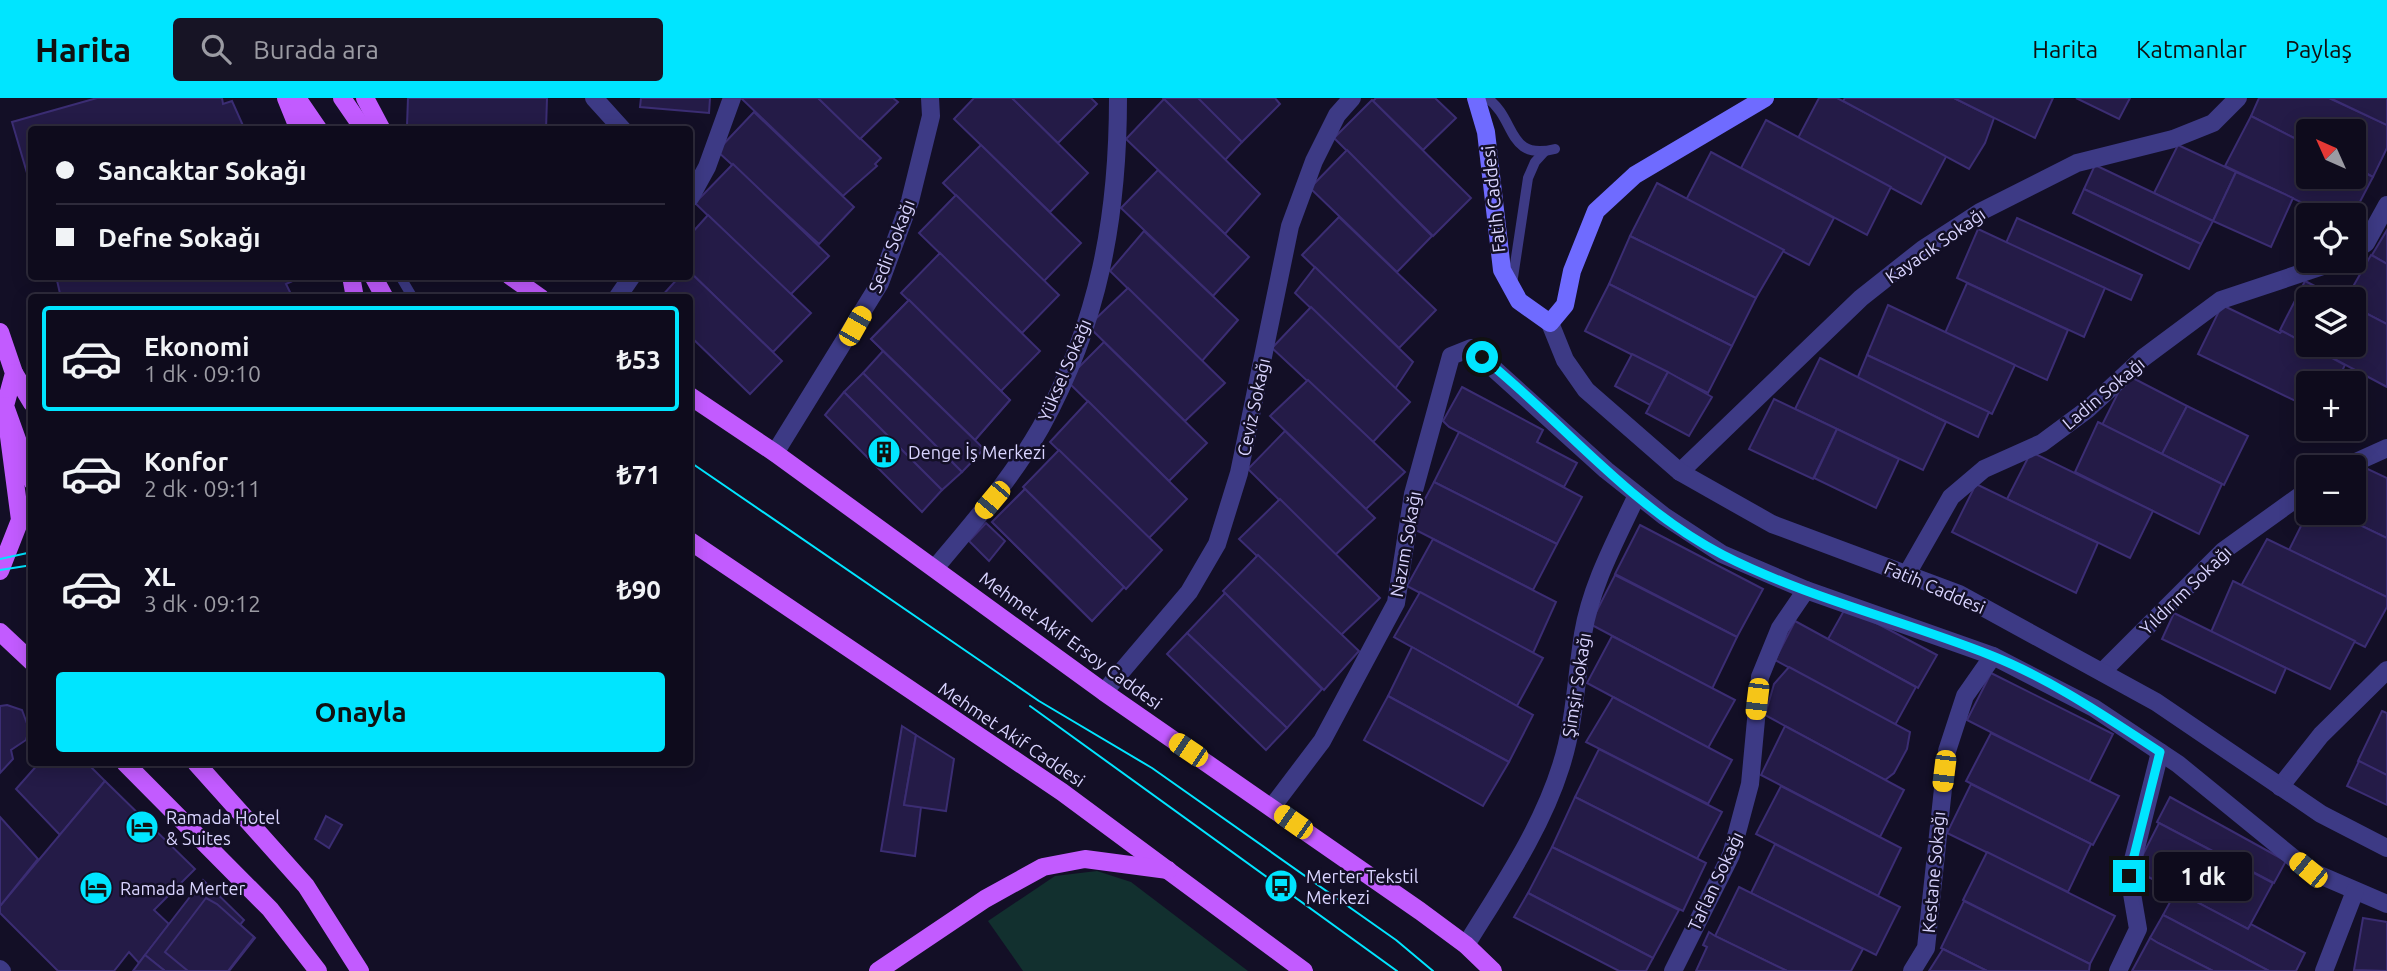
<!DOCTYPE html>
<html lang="tr">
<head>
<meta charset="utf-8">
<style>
	:root { --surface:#0e0b1c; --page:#171425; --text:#f1f3f6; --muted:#9b9ba3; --line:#2e2b3b; --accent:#00e5ff }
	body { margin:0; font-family:Ubuntu,sans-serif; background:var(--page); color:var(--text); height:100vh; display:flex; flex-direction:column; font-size:26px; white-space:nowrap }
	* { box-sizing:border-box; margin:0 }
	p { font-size:23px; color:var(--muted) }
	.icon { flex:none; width:38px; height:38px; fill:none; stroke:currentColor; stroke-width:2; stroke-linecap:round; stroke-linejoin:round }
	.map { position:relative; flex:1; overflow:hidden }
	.sheet { position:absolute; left:28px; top:196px; width:665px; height:472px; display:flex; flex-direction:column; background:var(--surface); border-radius:7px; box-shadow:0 4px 18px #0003,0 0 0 2px var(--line) }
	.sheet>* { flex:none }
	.guide { position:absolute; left:28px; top:28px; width:665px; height:154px; border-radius:7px; box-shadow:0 4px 18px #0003,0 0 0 2px var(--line); display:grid; align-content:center; height:154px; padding:0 28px; background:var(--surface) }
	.needle { width:46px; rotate:315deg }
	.buttons { position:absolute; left:2296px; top:21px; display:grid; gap:14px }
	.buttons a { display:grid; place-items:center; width:70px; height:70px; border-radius:7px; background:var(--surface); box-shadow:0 4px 18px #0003,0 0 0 2px var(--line); font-size:35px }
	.end { position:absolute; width:32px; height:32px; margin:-16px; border:9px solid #00e5ff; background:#111; box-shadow:0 0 0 4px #111 }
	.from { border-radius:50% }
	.bubble { position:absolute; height:49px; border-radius:7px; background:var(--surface); box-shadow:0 4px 18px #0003,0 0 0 2px var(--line); font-size:23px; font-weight:700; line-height:49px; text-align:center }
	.car { position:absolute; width:21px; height:42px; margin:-21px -10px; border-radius:9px; box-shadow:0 0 5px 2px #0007; background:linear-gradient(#f5c518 24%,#345 0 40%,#f5c518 0 76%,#345 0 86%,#f5c518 0) }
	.guide b { display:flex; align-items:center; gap:24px; height:66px; font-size:26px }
	.guide b+b { border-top:2px solid var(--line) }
	.guide i { width:18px; height:18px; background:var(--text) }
	ul { padding:12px 0 0; list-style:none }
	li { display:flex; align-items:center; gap:21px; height:105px; margin:0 14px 10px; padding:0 14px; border:4px solid transparent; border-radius:7px }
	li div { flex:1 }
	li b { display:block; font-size:26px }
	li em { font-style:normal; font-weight:700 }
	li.on { border-color:var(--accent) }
	li>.icon { width:63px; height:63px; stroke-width:1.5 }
	.action { display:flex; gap:14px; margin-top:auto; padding:14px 28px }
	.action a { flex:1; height:80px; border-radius:7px; background:var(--accent); color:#111; font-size:28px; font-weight:700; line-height:80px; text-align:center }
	header { display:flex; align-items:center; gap:42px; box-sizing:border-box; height:98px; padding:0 35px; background:var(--accent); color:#111 }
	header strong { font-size:33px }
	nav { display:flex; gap:38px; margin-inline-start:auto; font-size:24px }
	.search { width:490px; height:63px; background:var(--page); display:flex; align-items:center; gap:18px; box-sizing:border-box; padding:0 24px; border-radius:7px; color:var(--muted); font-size:26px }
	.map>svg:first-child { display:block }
	.green { fill:#12302f }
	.building { fill:#241b47; stroke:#3b2d73; stroke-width:2 }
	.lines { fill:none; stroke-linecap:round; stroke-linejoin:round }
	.service { stroke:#3d3a85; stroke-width:10 }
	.minor { stroke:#3d3a85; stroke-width:18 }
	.tertiary { stroke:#3d3a85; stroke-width:18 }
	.secondary { stroke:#6f6bff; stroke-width:18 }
	.primary { stroke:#c25bff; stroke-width:18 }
	.tram { stroke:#00e5ff; stroke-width:2 }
	.route { stroke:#00e5ff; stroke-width:9 }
	.labels { text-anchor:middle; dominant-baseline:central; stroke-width:5; stroke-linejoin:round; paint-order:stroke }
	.street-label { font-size:18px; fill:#d9d4ff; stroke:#130f26 }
	.poi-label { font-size:18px; fill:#d9d4ff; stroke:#130f26; text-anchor:start }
</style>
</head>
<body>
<header>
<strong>Harita</strong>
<div class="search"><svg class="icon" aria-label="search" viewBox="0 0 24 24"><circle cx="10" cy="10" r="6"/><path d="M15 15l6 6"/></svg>Burada ara</div>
<nav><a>Harita</a><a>Katmanlar</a><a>Paylaş</a></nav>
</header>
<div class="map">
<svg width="2387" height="873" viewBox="0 0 2387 873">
	<rect width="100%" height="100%" fill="#130f26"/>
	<polygon class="green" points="1097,773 1131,784 1248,873 1023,873 988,823 1055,778"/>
	<g class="building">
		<polygon points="97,0 222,0 223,6 232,3 245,32 32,32 32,92 12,24"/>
		<polygon points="408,0 547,0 546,32 407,28"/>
		<polygon points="641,0 710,0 709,15 640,9"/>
		<polygon points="741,0 818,0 881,60 875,66 877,68 843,98"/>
		<polygon points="818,0 893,0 898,4 860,41"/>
		<polygon points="974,0 1012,0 1088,75 1050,114 954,21"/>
		<polygon points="1012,0 1091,0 1097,6 1058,45"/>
		<polygon points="1163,0 1199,0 1242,44 1225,62"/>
		<polygon points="1198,0 1275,0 1280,6 1242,44"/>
		<polygon points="1376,0 1435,0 1456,20 1423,52 1373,3"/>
		<polygon points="1819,0 1837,0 1947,57 1921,106 1798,40"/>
		<polygon points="1845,0 1954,0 1994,20 1985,45 1969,71 1843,3"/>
		<polygon points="1954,0 2053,0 2035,40"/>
		<polygon points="2076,0 2130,0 2119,21"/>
		<polygon points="2259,0 2329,0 2387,27 2387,50 2373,79 2354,69 2354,33 2308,33 2308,47 2251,18"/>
		<polygon points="2330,0 2387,0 2387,27"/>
		<polygon points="1164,1 1260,96 1225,136 1126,41"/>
		<polygon points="1372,2 1471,100 1433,138 1334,40"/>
		<polygon points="754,14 854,109 819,146 717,53"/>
		<polygon points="2251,18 2308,47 2308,79 2354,79 2354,69 2373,79 2353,117 2328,117 2225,68"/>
		<polygon points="1766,22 1891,89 1867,137 1741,70"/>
		<polygon points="981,47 1081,145 1044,183 943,85"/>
		<polygon points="2178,47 2236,74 2213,123 2154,95"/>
		<polygon points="1347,52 1432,138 1397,174 1310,90"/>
		<polygon points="1711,54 1834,120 1809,167 1686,102"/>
		<polygon points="733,66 829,158 790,197 695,105"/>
		<polygon points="2095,67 2213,123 2201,146 2084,91"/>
		<polygon points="1158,72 1249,159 1213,198 1121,110"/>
		<polygon points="2236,74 2293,100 2271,149 2213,123"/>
		<polygon points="1657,85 1784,152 1756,200 1630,138"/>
		<polygon points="2084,91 2201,146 2189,171 2073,115"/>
		<polygon points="956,97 1059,197 1022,235 919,135"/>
		<polygon points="708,117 811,215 773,254 690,174 690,137"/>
		<polygon points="1339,119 1436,212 1399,250 1302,157"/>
		<polygon points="2017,120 2142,177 2131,202 2006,145"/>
		<polygon points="1978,131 2105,190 2084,239 1957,180"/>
		<polygon points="2387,132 2387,166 2372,157"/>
		<polygon points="1144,133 1238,222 1202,263 1110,173"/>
		<polygon points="1630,138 1756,200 1732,248 1609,186"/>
		<polygon points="940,155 1040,253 1001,293 901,195"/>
		<polygon points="2371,157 2387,166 2387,226 2354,209 2354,201 2346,201"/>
		<polygon points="1315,169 1413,264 1395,291 1295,195"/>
		<polygon points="690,174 782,263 750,296 690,238 690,200 660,200 680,178 690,178"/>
		<polygon points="56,178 296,178 297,181 286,186 292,198 288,200 61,200"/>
		<polygon points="2305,183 2340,201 2308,201 2308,247 2354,247 2354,209 2387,226 2387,289 2280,232"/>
		<polygon points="1967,185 2068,232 2047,282 1945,235"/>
		<polygon points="1609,186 1732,248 1708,295 1585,233"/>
		<polygon points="1128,190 1225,285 1185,323 1088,228"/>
		<polygon points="909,202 1010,302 975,342 871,241"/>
		<polygon points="909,202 1010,302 975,342 871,241"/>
		<polygon points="1888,207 2015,267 1992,316 1867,257"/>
		<polygon points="2222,207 2280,235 2282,233 2345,267 2336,285 2308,285 2308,309 2198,256"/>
		<polygon points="1311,209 1410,304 1373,344 1272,250"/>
		<polygon points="1104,244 1207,345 1169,383 1066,282"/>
		<polygon points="883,253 984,351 962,374 863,275"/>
		<polygon points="1632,256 1668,274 1650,307 1615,288"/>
		<polygon points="1867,257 1989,314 1978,339 1857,281"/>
		<polygon points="1820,260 1946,324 1923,372 1795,311"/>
		<polygon points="1668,274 1712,299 1689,338 1646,315"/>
		<polygon points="863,275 962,374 942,392 844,294"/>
		<polygon points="2127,277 2187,308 2162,356 2102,327"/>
		<polygon points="1308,282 1405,374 1366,411 1270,318"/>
		<polygon points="1462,289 1543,332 1537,344 1577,365 1564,389 1449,329 1443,323"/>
		<polygon points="844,294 942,392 922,414 825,317"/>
		<polygon points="1774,301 1837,331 1813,381 1749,351"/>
		<polygon points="1088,303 1187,401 1149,440 1050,344"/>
		<polygon points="2187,308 2248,338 2224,387 2162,356"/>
		<polygon points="2098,324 2222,386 2199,436 2075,374"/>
		<polygon points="1837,331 1899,361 1876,410 1814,380"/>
		<polygon points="1285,333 1375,420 1335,457 1248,371"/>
		<polygon points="1459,334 1582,399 1557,446 1434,384"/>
		<polygon points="1059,352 1162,452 1126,491 1023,389"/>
		<polygon points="2031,354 2153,413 2130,460 2007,401"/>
		<polygon points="2357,366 2387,380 2387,440 2335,415 2354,415 2354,372"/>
		<polygon points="1434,384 1557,446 1533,492 1410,429"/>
		<polygon points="1976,386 2098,445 2076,495 1952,434"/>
		<polygon points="1025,391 1124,489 1092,523 992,424"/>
		<polygon points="1025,391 1124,489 1092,523 992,424"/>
		<polygon points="1280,401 1380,500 1341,537 1239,441"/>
		<polygon points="2308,414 2335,415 2387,440 2387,499 2289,452"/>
		<polygon points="986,425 1005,443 989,463 969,443"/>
		<polygon points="1640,427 1763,491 1737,539 1615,476"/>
		<polygon points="1433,441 1556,504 1533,555 1407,488"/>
		<polygon points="2267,441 2387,499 2387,509 2365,549 2241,488"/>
		<polygon points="1258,457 1359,553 1324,592 1223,493"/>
		<polygon points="1615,477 1737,539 1712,591 1590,526"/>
		<polygon points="2233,483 2355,543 2330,591 2211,534"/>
		<polygon points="1420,494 1543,560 1517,608 1394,539"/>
		<polygon points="1225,495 1322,591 1287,630 1187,535"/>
		<polygon points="1846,509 1937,557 1918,590 1828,541"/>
		<polygon points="2174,515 2286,570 2275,595 2162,541"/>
		<polygon points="1795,523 1916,589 1895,627 1775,562"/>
		<polygon points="1187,535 1287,630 1266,652 1167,556"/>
		<polygon points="1612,538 1735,602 1708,650 1587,585"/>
		<polygon points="1412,549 1533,617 1509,664 1388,598"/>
		<polygon points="1789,569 1910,634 1907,651 1894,675 1885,682 1765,617 1774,586"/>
		<polygon points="1991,575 2113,636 2089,684 1967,622"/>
		<polygon points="1388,598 1509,664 1483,708 1364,642"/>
		<polygon points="1613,599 1732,662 1708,706 1586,644"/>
		<polygon points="7,607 22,612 29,631 26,642 11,652 13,661 0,675 0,608"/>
		<polygon points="2382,613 2387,615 2387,677 2358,663"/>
		<polygon points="902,628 916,637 904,707 921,709 915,758 881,753"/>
		<polygon points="1785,628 1904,692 1880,739 1761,677"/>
		<polygon points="1991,635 2119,698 2093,747 1966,683"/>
		<polygon points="916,637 954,661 946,713 904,707"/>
		<polygon points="1599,651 1722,714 1697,761 1575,699"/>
		<polygon points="2359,663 2387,677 2387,707 2347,688"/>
		<polygon points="39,665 87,665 105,683 60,737 16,691"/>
		<polygon points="105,683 195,771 154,812 169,826 139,865 129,854 114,873 58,873 0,815 0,808"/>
		<polygon points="1971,686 2091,746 2068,794 1947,735"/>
		<polygon points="1781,688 1901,750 1878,798 1756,736"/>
		<polygon points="1575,699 1706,765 1683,813 1552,749"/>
		<polygon points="2170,699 2286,763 2274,785 2157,724"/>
		<polygon points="326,718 342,727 329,750 315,741"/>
		<polygon points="0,719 38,761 0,808"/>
		<polygon points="2159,725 2273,785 2248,831 2135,772"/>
		<polygon points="1775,746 1900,809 1876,857 1751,795"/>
		<polygon points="1552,749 1679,812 1653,860 1528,795"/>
		<polygon points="1987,754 2115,818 2090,866 1963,802"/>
		<polygon points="203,782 244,822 239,828 255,840 229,873 165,873 145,857"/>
		<polygon points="1739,789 1863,851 1851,873 1787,873 1715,838"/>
		<polygon points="2176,793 2248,831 2251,826 2305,855 2296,873 2269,873 2163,817"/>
		<polygon points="1528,795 1653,860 1646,873 1619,873 1514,819"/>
		<polygon points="206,800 217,806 254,839 228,873 188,873 165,854"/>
		<polygon points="1964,803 2090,866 2089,873 1987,873 1941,850"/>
		<polygon points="2163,817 2171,821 2269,873 2213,873 2158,845 2150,840"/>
		<polygon points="2363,820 2387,824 2387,873 2354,872"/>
		<polygon points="1709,834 1715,838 1787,873 1696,873 1707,849 1703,847"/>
		<polygon points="2150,840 2158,845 2213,873 2132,873"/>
		<polygon points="1943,851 1987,873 1929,873"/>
		<polygon points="145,857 165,873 133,873"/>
	</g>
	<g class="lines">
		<g class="service">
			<path d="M1487 0C1517 21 1506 63 1555 51"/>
			<polyline points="400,178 413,200"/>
			<polyline points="1512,186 1528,80 1535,64 1545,53"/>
		</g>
		<g class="minor">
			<polyline points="594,0 623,32"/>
			<polyline points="690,100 707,69 732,0"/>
			<polyline points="2354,153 2366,145 2387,107"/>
			<polyline points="617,200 632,178"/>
			<polyline points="775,355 880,185 910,103 931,18 930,0"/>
			<polyline points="2345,369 2387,350"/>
			<polyline points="1680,374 1861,200 1923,151 1980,114 2077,65 2173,41 2213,25 2238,0"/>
			<path d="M935 470C973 425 1012 380 1041 329 1099 224 1118 119 1118 0"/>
			<polyline points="1907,476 1951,399 1984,371 2042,345 2088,311 2143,260 2221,202 2338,163"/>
			<polyline points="2102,574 2223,453 2308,392"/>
			<polyline points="1104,594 1189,494 1217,446 1239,375 1290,128 1314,63 1337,17 1352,0"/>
			<polyline points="2280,689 2321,637 2387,572"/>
			<polyline points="1272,709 1322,643 1396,505 1413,396 1451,258 1471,250 1606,372 1664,418 1722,456 1806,492 1993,558 2094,610 2178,666 2308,772 2387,806"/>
			<path d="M1466 847C1501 790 1541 732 1561 668 1575 624 1576 581 1583 536 1591 487 1616 442 1637 397"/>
			<polyline points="0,871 2,873"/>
			<polyline points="1673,873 1731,757 1750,686 1760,579 1780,530 1806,492"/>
			<polyline points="1912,873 1926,850 1947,653 1965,598 1993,558"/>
			<polyline points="2118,873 2138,831 2129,778 2160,654"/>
			<polyline points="2324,873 2355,793"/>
		</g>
		<polyline class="tertiary" points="1550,225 1565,262 1586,292 1680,374 1772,426 1959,496 2156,604 2321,716 2387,750"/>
		<polyline class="secondary" points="1476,0 1486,34 1502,172 1519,203 1550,225 1565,207 1572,173 1596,113 1635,77 1765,0"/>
		<g class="primary">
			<polyline points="286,0 299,32"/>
			<polyline points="297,0 319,32"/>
			<polyline points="342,0 364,32"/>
			<polyline points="365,0 382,32"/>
			<polyline points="351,178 355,200"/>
			<polyline points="373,178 385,200"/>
			<polyline points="510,178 541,200"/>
			<polyline points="0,234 14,275 5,308 32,383"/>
			<polyline points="14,275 32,305"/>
			<polyline points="690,298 775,355 1104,594 1420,813 1466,847 1493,873"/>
			<polyline points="690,443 1062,694 1304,873"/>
			<polyline points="0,473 20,422 5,308"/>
			<polyline points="0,534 32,564"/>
			<polyline points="125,665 270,811 318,873"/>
			<polyline points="196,665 306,788 360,873"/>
			<polyline points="878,873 985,801 1043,769 1085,761 1168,772"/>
		</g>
		<g class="tram">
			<polyline points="690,364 1039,603 1152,670 1396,842 1433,873"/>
			<polyline points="0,461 32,454"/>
			<polyline points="0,472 32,467"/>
			<polyline points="1030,608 1397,873"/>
		</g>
	</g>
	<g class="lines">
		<path class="route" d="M1482 259C1562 323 1630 409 1723 457 1807 500 1902 522 1990 557 2051 581 2106 619 2160 654L2129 778"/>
	</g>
	<defs>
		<symbol id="building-disc" viewBox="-11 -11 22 22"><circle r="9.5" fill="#00e5ff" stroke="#130f26"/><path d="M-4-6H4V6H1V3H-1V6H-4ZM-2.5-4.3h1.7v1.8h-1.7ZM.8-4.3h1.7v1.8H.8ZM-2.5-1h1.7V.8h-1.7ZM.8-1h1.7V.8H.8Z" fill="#111"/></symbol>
		<symbol id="hotel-disc" viewBox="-11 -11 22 22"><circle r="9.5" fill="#00e5ff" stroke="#130f26"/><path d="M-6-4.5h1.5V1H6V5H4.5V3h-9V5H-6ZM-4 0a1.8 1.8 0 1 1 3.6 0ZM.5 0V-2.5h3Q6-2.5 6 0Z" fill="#111"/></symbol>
		<symbol id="bus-disc" viewBox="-11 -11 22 22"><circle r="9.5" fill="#00e5ff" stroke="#130f26"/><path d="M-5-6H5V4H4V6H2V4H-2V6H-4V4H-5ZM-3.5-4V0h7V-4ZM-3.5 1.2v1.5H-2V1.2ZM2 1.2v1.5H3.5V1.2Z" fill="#111"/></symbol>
	</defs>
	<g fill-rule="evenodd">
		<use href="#building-disc" x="865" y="335" width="38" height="38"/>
		<use href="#hotel-disc" x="123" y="710" width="38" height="38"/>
		<use href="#bus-disc" x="1262" y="769" width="38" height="38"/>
		<use href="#hotel-disc" x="77" y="771" width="38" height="38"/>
	</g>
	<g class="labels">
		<g class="street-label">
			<text transform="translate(1493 101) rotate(-96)">Fatih Caddesi</text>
			<text transform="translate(1935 147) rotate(-35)">Kayacık Sokağı</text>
			<text transform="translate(891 148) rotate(-69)">Sedir Sokağı</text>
			<text transform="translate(1064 272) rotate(-67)">Yüksel Sokağı</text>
			<text transform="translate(2103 295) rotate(-40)">Ladin Sokağı</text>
			<text transform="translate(1253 309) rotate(-78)">Ceviz Sokağı</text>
			<text transform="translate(1405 446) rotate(-80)">Nazım Sokağı</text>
			<text transform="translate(1935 489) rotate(23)">Fatih Caddesi</text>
			<text transform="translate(2185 492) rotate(-44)">Yıldırım Sokağı</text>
			<text transform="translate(1071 542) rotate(36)">Mehmet Akif Ersoy Caddesi</text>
			<text transform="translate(1576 587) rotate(-81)">Şimşir Sokağı</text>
			<text transform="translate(1012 636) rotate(34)">Mehmet Akif Caddesi</text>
			<text transform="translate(1933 774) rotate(-85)">Kestane Sokağı</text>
			<text transform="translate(1715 783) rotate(-65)">Taflan Sokağı</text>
		</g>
		<g class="poi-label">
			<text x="908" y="354">Denge İş Merkezi</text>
			<text x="166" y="719">Ramada Hotel<tspan x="166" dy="21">&amp; Suites</tspan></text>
			<text x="1306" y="778">Merter Tekstil<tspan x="1306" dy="21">Merkezi</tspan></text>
			<text x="120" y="790">Ramada Merter</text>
		</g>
	</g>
</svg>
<div class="buttons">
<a><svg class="needle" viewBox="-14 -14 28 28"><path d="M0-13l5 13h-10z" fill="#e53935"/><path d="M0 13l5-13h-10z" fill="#9b9ba3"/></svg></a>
<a><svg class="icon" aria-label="locate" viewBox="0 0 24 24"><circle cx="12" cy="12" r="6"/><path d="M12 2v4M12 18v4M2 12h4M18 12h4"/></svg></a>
<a><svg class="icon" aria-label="layers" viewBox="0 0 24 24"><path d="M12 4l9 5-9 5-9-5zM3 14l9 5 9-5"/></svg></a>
<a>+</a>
<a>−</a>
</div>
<i class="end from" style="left:1482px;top:259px"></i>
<i class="end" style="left:2129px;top:778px"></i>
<div class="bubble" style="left:2154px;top:754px;width:98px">1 dk</div>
<i class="car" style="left:855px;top:228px;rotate:30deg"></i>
<i class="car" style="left:992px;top:402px;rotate:220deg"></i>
<i class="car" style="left:1757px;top:601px;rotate:187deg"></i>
<i class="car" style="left:1188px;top:652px;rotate:304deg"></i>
<i class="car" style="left:1944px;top:673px;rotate:187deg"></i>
<i class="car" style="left:1293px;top:724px;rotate:305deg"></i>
<i class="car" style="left:2308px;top:772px;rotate:309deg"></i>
<div class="guide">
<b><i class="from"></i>Sancaktar Sokağı</b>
<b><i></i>Defne Sokağı</b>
</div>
<section class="sheet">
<ul>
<li class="on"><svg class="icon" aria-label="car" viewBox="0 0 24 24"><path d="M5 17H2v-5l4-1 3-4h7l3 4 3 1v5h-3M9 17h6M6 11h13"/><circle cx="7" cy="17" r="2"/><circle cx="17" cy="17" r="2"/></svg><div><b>Ekonomi</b><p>1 dk · 09:10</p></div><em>₺53</em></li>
<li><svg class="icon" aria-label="car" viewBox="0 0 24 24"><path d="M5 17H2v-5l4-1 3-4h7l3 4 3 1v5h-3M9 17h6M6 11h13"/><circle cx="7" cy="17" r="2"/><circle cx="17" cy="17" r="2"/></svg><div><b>Konfor</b><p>2 dk · 09:11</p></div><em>₺71</em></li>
<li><svg class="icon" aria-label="car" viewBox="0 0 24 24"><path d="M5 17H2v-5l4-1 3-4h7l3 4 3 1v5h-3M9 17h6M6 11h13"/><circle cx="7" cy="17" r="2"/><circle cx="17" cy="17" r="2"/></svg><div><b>XL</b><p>3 dk · 09:12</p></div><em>₺90</em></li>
</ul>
<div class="action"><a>Onayla</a></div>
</section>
</div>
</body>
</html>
